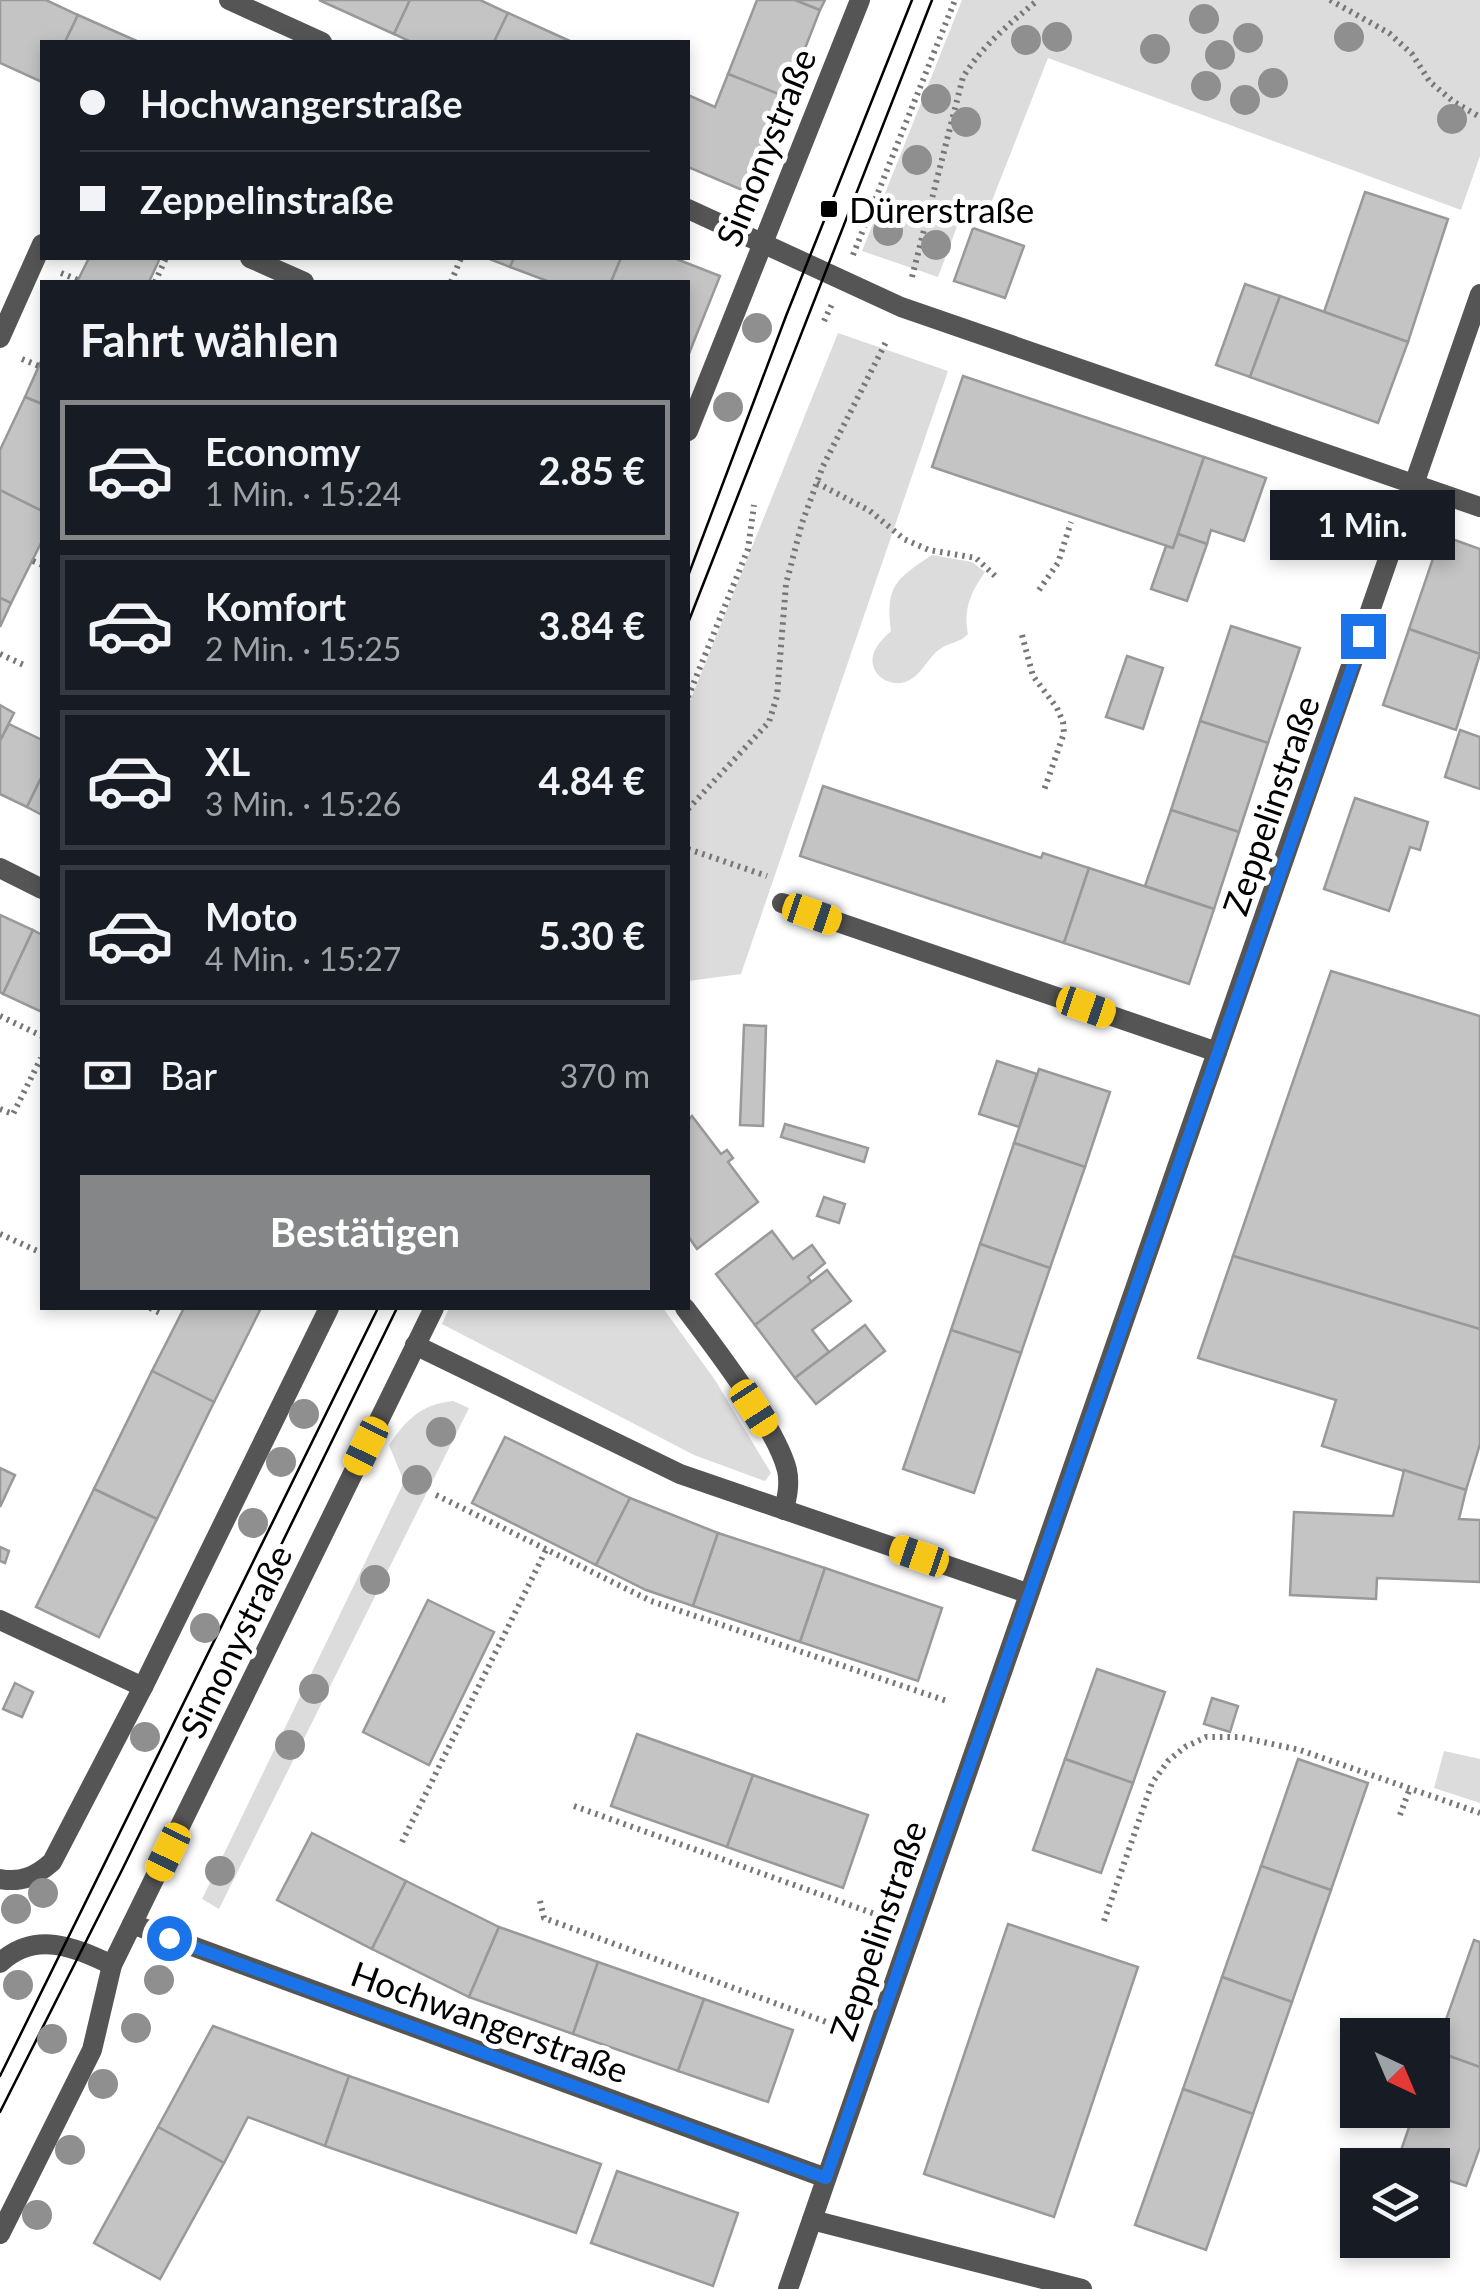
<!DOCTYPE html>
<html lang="de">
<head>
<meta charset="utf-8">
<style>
	:root { --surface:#171b24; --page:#242831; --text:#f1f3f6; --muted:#9ea1a6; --line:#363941; --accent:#858687 }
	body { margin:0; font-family:Lato,sans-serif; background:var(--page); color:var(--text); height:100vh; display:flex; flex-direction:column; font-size:38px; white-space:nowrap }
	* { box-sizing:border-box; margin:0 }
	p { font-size:32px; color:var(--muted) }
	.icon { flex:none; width:55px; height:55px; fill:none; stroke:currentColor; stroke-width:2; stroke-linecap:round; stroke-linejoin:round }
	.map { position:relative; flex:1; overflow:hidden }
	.side { position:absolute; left:40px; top:280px; width:650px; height:1030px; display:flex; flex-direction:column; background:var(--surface); border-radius:0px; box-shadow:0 5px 15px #0003 }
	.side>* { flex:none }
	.guide { position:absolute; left:40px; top:40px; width:650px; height:220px; border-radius:0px; box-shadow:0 5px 15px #0003; display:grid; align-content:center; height:220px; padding:0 40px; background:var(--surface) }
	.needle { width:65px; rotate:136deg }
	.controls { position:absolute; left:1340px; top:2018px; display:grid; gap:20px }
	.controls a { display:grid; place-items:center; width:110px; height:110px; border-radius:0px; background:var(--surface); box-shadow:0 5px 15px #0003; font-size:50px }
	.end { position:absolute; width:45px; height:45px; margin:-22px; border:12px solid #1a73e8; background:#fff; box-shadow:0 0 0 5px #fff }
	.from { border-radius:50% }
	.bubble { position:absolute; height:70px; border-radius:0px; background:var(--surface); box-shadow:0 5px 15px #0003; font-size:32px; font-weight:700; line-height:70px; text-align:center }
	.car { position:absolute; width:30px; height:60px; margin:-30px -15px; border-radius:12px; box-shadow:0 0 8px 2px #0007; background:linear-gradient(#f5c518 24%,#345 0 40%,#f5c518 0 76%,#345 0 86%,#f5c518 0) }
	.guide b { display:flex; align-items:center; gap:35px; height:95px; font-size:38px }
	.guide b+b { border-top:2px solid var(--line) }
	.guide i { width:25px; height:25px; background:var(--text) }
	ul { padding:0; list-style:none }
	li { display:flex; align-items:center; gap:30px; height:140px; margin:0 20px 15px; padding:0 20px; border:5px solid var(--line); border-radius:0px }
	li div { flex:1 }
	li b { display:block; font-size:38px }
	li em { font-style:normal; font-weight:700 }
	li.active { border-color:var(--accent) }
	li>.icon { width:90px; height:90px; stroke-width:1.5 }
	h2 { padding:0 40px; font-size:45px; line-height:120px }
	.pay { display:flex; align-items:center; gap:25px; height:110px; padding:0 40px; font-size:38px }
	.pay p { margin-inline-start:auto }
	.button { display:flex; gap:20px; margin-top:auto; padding:20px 40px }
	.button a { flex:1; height:115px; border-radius:0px; background:var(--accent); color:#fff; font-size:40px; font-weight:700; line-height:115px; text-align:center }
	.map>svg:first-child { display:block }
	.green { fill:#dcdcdc }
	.building { fill:#c4c4c4; stroke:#999; stroke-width:2.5 }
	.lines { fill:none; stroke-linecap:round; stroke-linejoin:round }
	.path { stroke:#777; stroke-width:6; stroke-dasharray:2.5 5; stroke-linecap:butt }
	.minor { stroke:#555; stroke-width:20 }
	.tram { stroke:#000; stroke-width:2.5 }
	.tree { fill:#8f8f8f }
	.route { stroke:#1a73e8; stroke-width:12 }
	.poi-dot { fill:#000; stroke:#fff; stroke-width:4 }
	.labels { text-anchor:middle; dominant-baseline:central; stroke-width:10; stroke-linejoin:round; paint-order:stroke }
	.street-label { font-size:35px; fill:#000; stroke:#fff }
	.poi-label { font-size:35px; fill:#000; stroke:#fff; text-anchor:start }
</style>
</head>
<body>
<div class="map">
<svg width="1480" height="2289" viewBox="0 0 1480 2289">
	<rect width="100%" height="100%" fill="#fff"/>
	<g class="green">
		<polygon points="962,0 1480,0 1480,156 1461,210 1048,58 986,216 964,208 938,277 862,251"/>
		<polygon points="838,333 948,371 741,974 688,981 688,706"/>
		<path d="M932 555 972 562 985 572C971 592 963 609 968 634 960 643 950 642 940 649 927 658 921 677 905 682 886 688 865 670 875 650 878 643 886 636 891 631 885 586 896 579 932 555Z"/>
		<polygon points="449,1308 663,1308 715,1380 771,1473 765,1481 694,1455 442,1324"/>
		<path d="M453 1401 469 1408 219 1909 202 1899 404 1482 389 1445C406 1420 421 1404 453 1401Z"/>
		<polygon points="1444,1751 1480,1759 1480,1803 1434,1788"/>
	</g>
	<g class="building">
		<polygon points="0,0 46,0 78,15 65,42 42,42 42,82 0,63"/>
		<polygon points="319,0 410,0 394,34"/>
		<polygon points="410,0 480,0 508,13 494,42 411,42 394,34"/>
		<polygon points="757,0 795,0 820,10 786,97 728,74"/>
		<polygon points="795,0 825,0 820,10"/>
		<polygon points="508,13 572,42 494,42"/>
		<polygon points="78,15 139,42 65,42"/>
		<polygon points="728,74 786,97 747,192 688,167 688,95 715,107"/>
		<polygon points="1365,192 1448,219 1408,342 1324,312"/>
		<polygon points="973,228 1024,246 1005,298 954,281"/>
		<polygon points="89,258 160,258 149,282 77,282"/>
		<polygon points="487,258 514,258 510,267"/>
		<polygon points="514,258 621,258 611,282 550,282 510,267"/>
		<polygon points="621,258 674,258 720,276 688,356 688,282 611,282"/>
		<polygon points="1245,284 1280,296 1250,377 1216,365"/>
		<polygon points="1280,296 1408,342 1378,423 1250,377"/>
		<polygon points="42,359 42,404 25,397"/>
		<polygon points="963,376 1204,457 1173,548 932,467"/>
		<polygon points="25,397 42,404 42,511 0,490 0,450"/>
		<polygon points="1204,457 1266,478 1244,541 1211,530 1207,544 1178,534"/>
		<polygon points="0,490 42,511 42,541 11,603 0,598"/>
		<polygon points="1178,534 1207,544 1187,601 1151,589 1166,546 1173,548"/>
		<polygon points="1441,535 1480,549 1480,654 1409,629"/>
		<polygon points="0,598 11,603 0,627"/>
		<polygon points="1231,626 1300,648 1268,743 1200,721"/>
		<polygon points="1409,629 1480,654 1456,730 1383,705"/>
		<polygon points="1127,656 1163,668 1143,729 1106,717"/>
		<polygon points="0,705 14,713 0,741"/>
		<polygon points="1200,721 1268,743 1239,832 1171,810"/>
		<polygon points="9,724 42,740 42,776 27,807 0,794 0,741"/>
		<polygon points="1460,730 1480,737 1480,789 1445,777"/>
		<polygon points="42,776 42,815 27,807"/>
		<polygon points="823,786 1041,858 1043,853 1089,868 1064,943 800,856"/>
		<polygon points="1355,798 1428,822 1420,850 1410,847 1389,911 1324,889"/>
		<polygon points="1171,810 1239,832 1214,909 1145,886"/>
		<polygon points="1089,868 1214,909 1189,984 1064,943"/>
		<polygon points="0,915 33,930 3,994 0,992"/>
		<polygon points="33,930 42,935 42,1012 3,994"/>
		<polygon points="1331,971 1480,1016 1480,1329 1233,1256"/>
		<polygon points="744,1025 766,1026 763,1126 740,1125"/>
		<polygon points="997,1061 1037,1074 1019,1127 979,1114"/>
		<polygon points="1039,1069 1110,1092 1085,1167 1014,1143"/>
		<polygon points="692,1116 721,1154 727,1150 733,1158 728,1162 758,1202 697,1249 688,1236 688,1120"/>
		<polygon points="785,1124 868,1148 864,1162 781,1137"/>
		<polygon points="1014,1143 1085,1167 1050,1268 980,1244"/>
		<polygon points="824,1197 845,1204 839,1223 817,1216"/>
		<polygon points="772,1231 793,1259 812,1245 825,1263 808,1277 812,1283 755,1325 716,1274"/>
		<polygon points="980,1244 1050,1268 1021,1353 951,1330"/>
		<polygon points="1233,1256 1480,1329 1480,1444 1466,1490 1322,1446 1336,1400 1198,1358"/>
		<polygon points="827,1270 851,1301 812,1330 829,1352 795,1378 755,1325"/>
		<polygon points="184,1308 261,1308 214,1402 152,1371"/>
		<polygon points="865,1325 885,1351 816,1404 795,1378"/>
		<polygon points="951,1330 1021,1353 974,1493 903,1469"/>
		<polygon points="152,1371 214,1402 157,1519 94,1489"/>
		<polygon points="505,1437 630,1498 596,1565 472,1503"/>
		<polygon points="0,1468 15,1475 0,1507"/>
		<polygon points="1404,1470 1466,1490 1459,1519 1480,1520 1480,1582 1377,1578 1376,1599 1290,1595 1294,1512 1393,1516"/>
		<polygon points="94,1489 157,1519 99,1637 36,1607"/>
		<polygon points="630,1498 718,1533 693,1606 646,1590 596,1565"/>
		<polygon points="718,1533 825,1568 800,1642 693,1606"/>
		<polygon points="0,1547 9,1551 5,1563 0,1561"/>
		<polygon points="825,1568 942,1608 918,1681 800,1642"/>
		<polygon points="428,1600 494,1632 429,1765 363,1732"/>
		<polygon points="1097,1669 1165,1692 1133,1783 1065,1759"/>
		<polygon points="15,1683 33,1692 22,1717 3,1709"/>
		<polygon points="1212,1698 1238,1706 1230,1732 1204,1724"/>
		<polygon points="637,1734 753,1775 727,1847 611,1806"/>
		<polygon points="1065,1759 1133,1783 1101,1873 1033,1850"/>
		<polygon points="1298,1759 1368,1783 1331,1890 1261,1866"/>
		<polygon points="753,1775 868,1815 843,1888 727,1847"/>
		<polygon points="312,1833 406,1881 372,1949 277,1900"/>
		<polygon points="1261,1866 1331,1890 1292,2002 1222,1977"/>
		<polygon points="406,1881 499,1927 469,1997 372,1949"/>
		<polygon points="1008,1924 1138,1967 1054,2217 924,2174"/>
		<polygon points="499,1927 598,1962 573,2034 469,1997"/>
		<polygon points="1474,1940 1480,1942 1480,2067 1435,2051"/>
		<polygon points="598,1962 704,1999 678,2071 573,2034"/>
		<polygon points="1222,1977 1292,2002 1253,2114 1183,2089"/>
		<polygon points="704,1999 793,2030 768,2102 678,2071"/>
		<polygon points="213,2026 349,2076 325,2146 248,2117 224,2163 158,2127"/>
		<polygon points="1435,2051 1480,2067 1480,2147 1466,2186 1432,2175 1432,2165 1397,2162 1415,2110 1432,2110"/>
		<polygon points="349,2076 601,2164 576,2233 325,2146"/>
		<polygon points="1183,2089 1253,2114 1206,2250 1135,2225"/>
		<polygon points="158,2127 224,2163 160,2279 94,2243"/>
		<polygon points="617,2171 738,2213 713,2286 591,2243"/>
	</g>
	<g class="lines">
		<g class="path">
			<polyline points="1330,0 1389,33 1412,54 1430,82 1454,102 1480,117"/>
			<polyline points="853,255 955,0"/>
			<polyline points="61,273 78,280"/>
			<path d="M912 277 963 77C983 45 1009 24 1038 0"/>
			<polyline points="155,282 166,258"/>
			<polyline points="451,282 461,258"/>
			<polyline points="824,321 832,304"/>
			<polyline points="22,359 39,366"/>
			<polyline points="817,483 870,511 904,539 929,550 976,558 995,576"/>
			<polyline points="33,561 42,565"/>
			<polyline points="1039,590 1058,563 1071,522"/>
			<polyline points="1022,635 1033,676 1057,708 1063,722 1064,733 1043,793"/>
			<polyline points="0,654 26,666"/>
			<polyline points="688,697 748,549 754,505"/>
			<polyline points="688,809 769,722 777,696 786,584 802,523 823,466 886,342"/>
			<polyline points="688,849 767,876"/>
			<polyline points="0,1016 42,1036"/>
			<polyline points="0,1109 13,1114 41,1058"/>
			<polyline points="0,1234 42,1253"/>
			<polyline points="150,1308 160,1313"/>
			<polyline points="436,1495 651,1601 947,1701"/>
			<polyline points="574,1806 875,1914"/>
			<polyline points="1400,1815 1410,1788"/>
			<polyline points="402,1842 546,1550"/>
			<polyline points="540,1901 544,1918 837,2026"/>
			<polyline points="1104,1921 1152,1783 1168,1761 1185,1747 1206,1737 1240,1737 1300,1750 1480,1813"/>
		</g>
		<g class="minor">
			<polyline points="229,0 322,42"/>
			<polyline points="688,209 901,307 1480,507"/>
			<polyline points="250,258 304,282"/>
			<polyline points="0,338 42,244"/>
			<polyline points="688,431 860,0"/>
			<polyline points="0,868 42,889"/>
			<polyline points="782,903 1217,1052"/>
			<path d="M685 1308C713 1345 776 1427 787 1470 790 1484 787 1497 784 1510"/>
			<polyline points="415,1345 680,1474 1027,1593"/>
			<polyline points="0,1620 143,1687"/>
			<path d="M0 1879C22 1883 36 1876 52 1862L143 1687 329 1308"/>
			<polyline points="132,1924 826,2178"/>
			<path d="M0 1963C35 1930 74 1947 112 1965"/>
			<polyline points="812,2220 1082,2289"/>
			<polyline points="0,2234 92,2050 112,1965 434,1308"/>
			<polyline points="788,2289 1480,294"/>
		</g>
		<g class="tram">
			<polyline points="688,576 786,316 912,0"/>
			<polyline points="688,623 932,0"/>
			<polyline points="0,2076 378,1308"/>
			<polyline points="0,2112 122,1870 397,1308"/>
		</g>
	</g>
	<g class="tree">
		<circle cx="1204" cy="19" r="15"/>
		<circle cx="1057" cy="37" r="15"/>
		<circle cx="1349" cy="37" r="15"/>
		<circle cx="1248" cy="38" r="15"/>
		<circle cx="1026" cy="40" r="15"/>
		<circle cx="1155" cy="49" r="15"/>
		<circle cx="1220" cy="55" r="15"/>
		<circle cx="1273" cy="83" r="15"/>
		<circle cx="1206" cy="86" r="15"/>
		<circle cx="936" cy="99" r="15"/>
		<circle cx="1245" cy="100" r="15"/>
		<circle cx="1452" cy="119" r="15"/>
		<circle cx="966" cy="122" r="15"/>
		<circle cx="917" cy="160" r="15"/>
		<circle cx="888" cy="231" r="15"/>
		<circle cx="936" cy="245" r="15"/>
		<circle cx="757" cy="328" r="15"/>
		<circle cx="728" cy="407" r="15"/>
		<circle cx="304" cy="1414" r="15"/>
		<circle cx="441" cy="1432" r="15"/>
		<circle cx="281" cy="1462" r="15"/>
		<circle cx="417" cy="1480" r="15"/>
		<circle cx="253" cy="1523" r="15"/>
		<circle cx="375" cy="1580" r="15"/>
		<circle cx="205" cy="1628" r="15"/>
		<circle cx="314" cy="1689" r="15"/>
		<circle cx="145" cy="1737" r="15"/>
		<circle cx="290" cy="1745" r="15"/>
		<circle cx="220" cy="1871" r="15"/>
		<circle cx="43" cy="1893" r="15"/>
		<circle cx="16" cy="1909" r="15"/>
		<circle cx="159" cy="1980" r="15"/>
		<circle cx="18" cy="1985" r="15"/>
		<circle cx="136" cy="2028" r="15"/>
		<circle cx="52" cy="2039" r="15"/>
		<circle cx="103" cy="2084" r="15"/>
		<circle cx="70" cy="2150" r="15"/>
		<circle cx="37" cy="2215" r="15"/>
	</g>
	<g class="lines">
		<polyline class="route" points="169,1938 826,2178 1363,636"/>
	</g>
	<rect class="poi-dot" x="819" y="199" width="20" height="20" rx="5"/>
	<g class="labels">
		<g class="street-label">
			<text transform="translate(765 147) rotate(-68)">Simonystraße</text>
			<text transform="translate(1270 805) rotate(-71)">Zeppelinstraße</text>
			<text transform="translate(235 1641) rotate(-64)">Simonystraße</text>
			<text transform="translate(877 1930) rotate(-71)">Zeppelinstraße</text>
			<text transform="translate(490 2021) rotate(20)">Hochwangerstraße</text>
		</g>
		<g class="poi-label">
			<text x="849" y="209">Dürerstraße</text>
		</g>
	</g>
</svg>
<div class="controls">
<a><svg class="needle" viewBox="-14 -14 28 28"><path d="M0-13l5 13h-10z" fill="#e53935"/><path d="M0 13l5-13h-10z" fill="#9ea1a6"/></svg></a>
<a><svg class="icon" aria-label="layers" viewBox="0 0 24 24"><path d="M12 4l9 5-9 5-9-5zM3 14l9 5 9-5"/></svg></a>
</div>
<i class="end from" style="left:169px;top:1938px"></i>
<i class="end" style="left:1363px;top:636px"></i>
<div class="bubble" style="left:1270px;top:490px;width:185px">1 Min.</div>
<i class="car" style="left:812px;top:914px;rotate:109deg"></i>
<i class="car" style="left:1086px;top:1007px;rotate:109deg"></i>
<i class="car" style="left:754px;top:1408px;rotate:147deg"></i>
<i class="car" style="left:366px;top:1446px;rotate:206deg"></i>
<i class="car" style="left:919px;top:1556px;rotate:289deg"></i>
<i class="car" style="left:168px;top:1852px;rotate:206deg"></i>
<div class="guide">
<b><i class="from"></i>Hochwangerstraße</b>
<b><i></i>Zeppelinstraße</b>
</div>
<section class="side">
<h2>Fahrt wählen</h2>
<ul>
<li class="active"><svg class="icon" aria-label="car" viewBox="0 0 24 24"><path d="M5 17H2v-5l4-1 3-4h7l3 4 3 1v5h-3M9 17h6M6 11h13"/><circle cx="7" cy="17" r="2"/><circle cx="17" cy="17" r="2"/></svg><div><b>Economy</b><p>1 Min. · 15:24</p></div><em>2.85 €</em></li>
<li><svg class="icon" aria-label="car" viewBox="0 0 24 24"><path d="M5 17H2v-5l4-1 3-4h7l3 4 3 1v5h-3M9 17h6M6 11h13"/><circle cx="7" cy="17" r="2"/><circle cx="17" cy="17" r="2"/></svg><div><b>Komfort</b><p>2 Min. · 15:25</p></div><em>3.84 €</em></li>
<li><svg class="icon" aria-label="car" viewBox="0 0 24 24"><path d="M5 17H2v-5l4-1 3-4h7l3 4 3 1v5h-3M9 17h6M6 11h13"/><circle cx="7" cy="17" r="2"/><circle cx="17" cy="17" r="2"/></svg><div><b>XL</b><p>3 Min. · 15:26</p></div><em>4.84 €</em></li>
<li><svg class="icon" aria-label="car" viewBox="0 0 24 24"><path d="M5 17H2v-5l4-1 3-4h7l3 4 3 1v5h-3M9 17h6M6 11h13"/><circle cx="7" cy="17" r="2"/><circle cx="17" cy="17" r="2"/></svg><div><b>Moto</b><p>4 Min. · 15:27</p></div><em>5.30 €</em></li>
</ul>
<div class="pay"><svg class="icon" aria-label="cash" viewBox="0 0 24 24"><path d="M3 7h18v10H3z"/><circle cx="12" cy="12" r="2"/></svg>Bar<p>370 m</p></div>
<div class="button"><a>Bestätigen</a></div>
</section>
</div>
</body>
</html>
